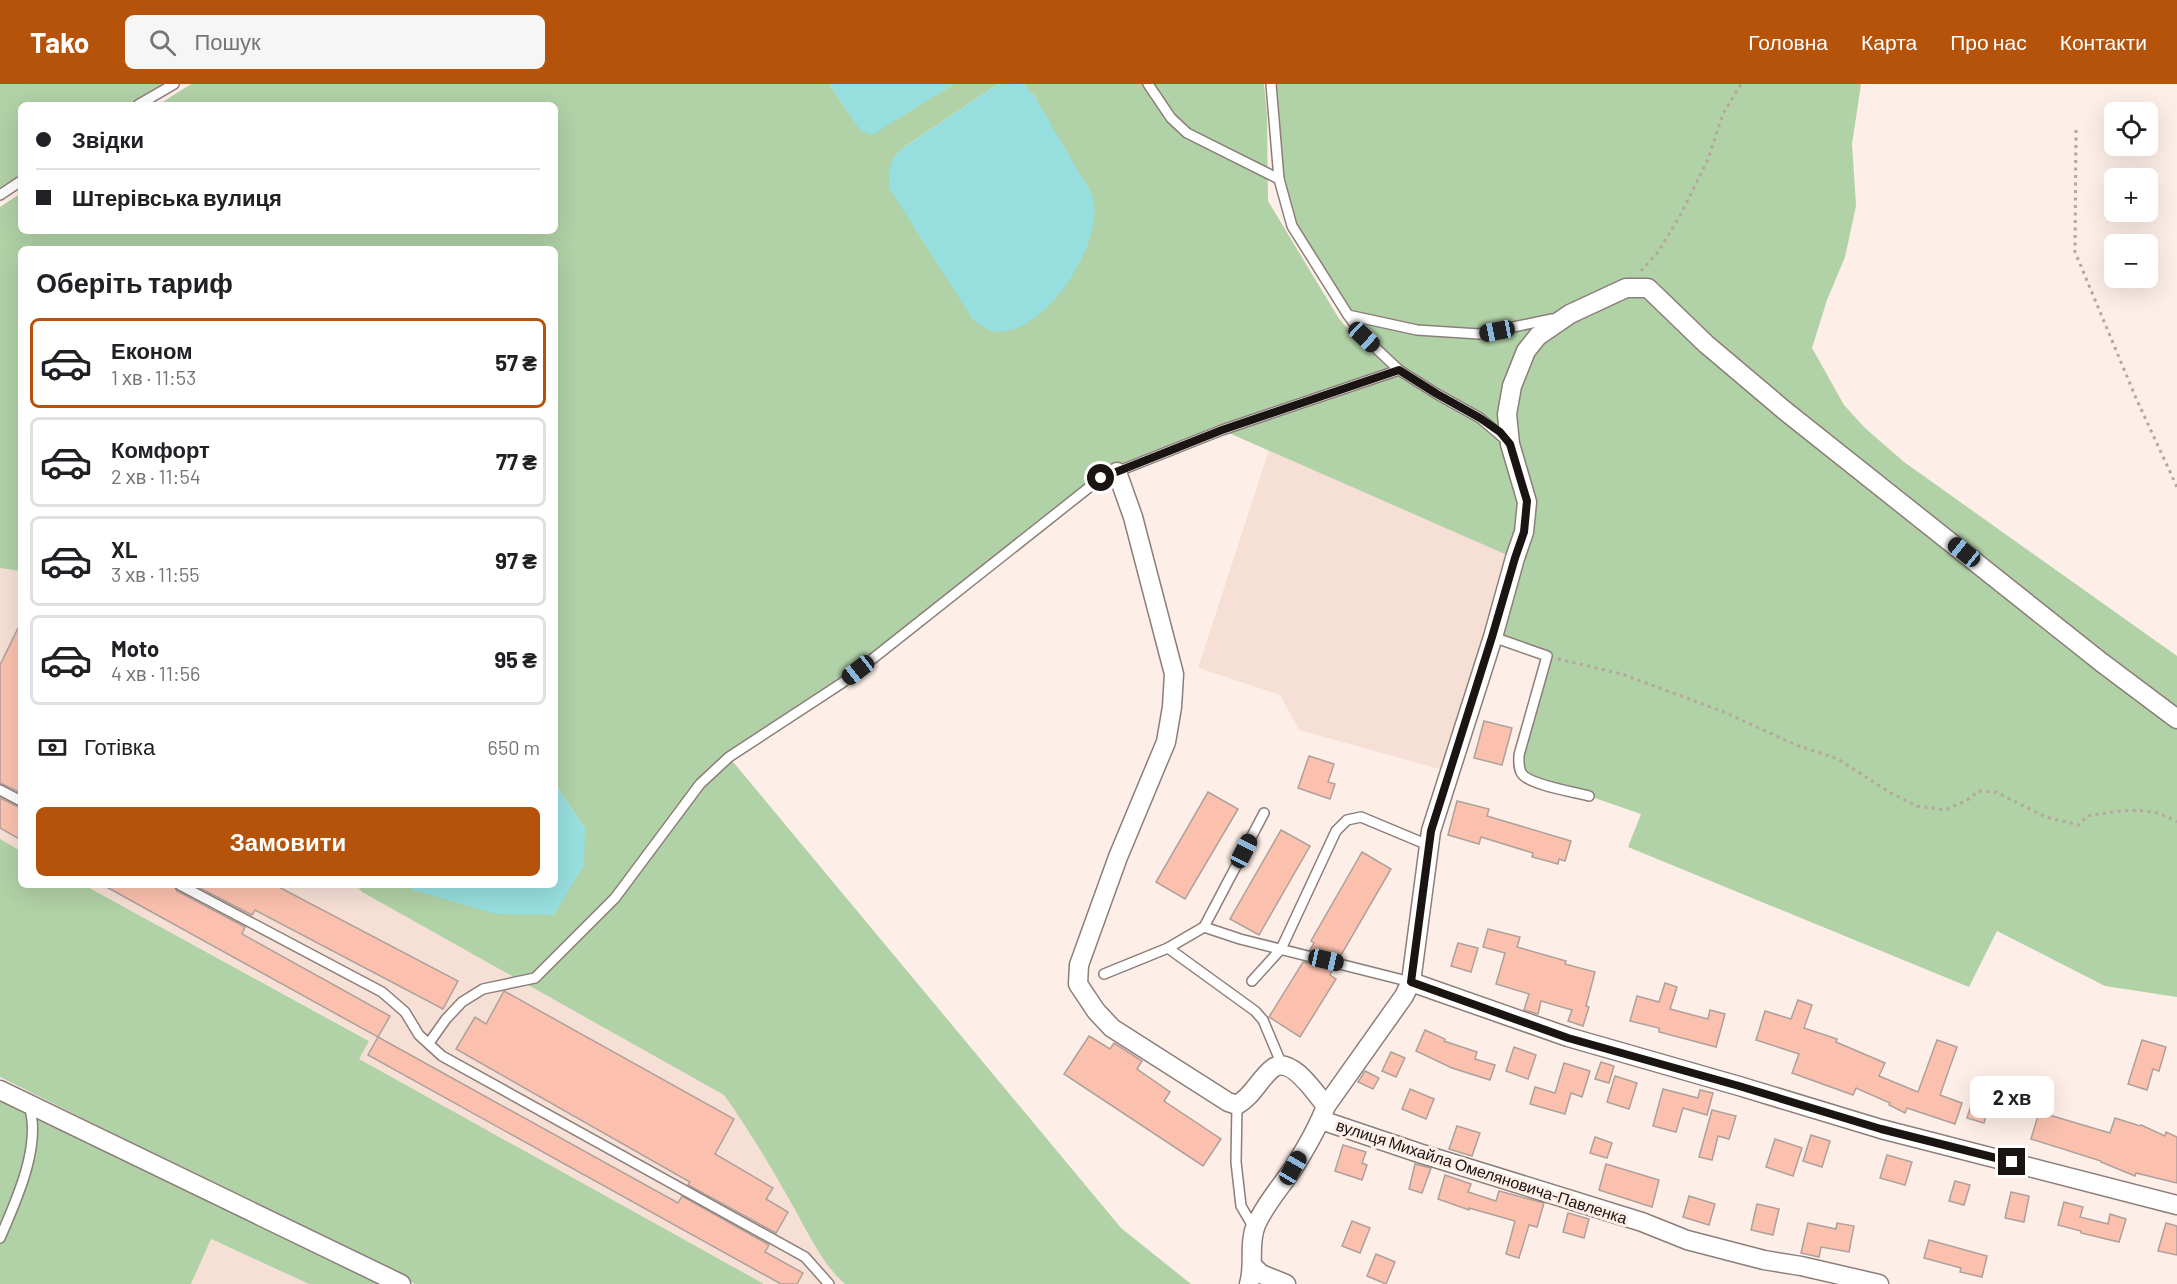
<!DOCTYPE html>
<html lang="uk">
<head>
<meta charset="utf-8">
<style>
	:root { --surface:#fff; --page:#f6f6f6; --text:#202124; --muted:#757577; --line:#e0e0e0; --accent:#b45309 }
	body { margin:0; font-family:Barlow,sans-serif; background:var(--page); color:var(--text); height:100vh; display:flex; flex-direction:column; font-size:22px; white-space:nowrap }
	* { box-sizing:border-box; margin:0 }
	p { font-size:20px; color:var(--muted) }
	.icon { flex:none; width:33px; height:33px; fill:none; stroke:currentColor; stroke-width:2; stroke-linecap:round; stroke-linejoin:round }
	.map { position:relative; flex:1; overflow:hidden }
	.side { position:absolute; left:18px; top:162px; width:540px; height:642px; display:flex; flex-direction:column; background:var(--surface); border-radius:9px; box-shadow:0 6px 24px #0002 }
	.side>* { flex:none }
	.banner { position:absolute; left:18px; top:18px; width:540px; height:132px; border-radius:9px; box-shadow:0 6px 24px #0002; display:grid; align-content:center; height:132px; padding:0 18px; background:var(--surface) }
	.buttons { position:absolute; left:2104px; top:18px; display:grid; gap:12px }
	.buttons a { display:grid; place-items:center; width:54px; height:54px; border-radius:9px; background:var(--surface); box-shadow:0 6px 24px #0002; font-size:30px }
	.end { position:absolute; width:27px; height:27px; margin:-14px; border:8px solid #1a1513; background:#fff; box-shadow:0 0 0 3px #fff }
	.from { border-radius:50% }
	.bubble { position:absolute; height:42px; border-radius:9px; background:var(--surface); box-shadow:0 6px 24px #0002; font-size:20px; font-weight:700; line-height:42px; text-align:center }
	.car { position:absolute; width:18px; height:36px; margin:-18px -9px; border-radius:8px; box-shadow:0 0 4px 2px #0007; background:linear-gradient(#222 24%,#8ab4d8 0 40%,#222 0 76%,#8ab4d8 0 86%,#222 0) }
	.banner b { display:flex; align-items:center; gap:21px; height:57px; font-size:22px }
	.banner b+b { border-top:2px solid var(--line) }
	.banner i { width:15px; height:15px; background:var(--text) }
	ul { padding:0; list-style:none }
	li { display:flex; align-items:center; gap:18px; height:90px; margin:0 12px 9px; padding:0 6px; border:3px solid var(--line); border-radius:9px }
	li div { flex:1 }
	li b { display:block; font-size:22px }
	li em { font-style:normal; font-weight:700 }
	li.current { border-color:var(--accent) }
	li>.icon { width:54px; height:54px; stroke-width:1.5 }
	h2 { padding:0 18px; font-size:27px; line-height:72px }
	.pay { display:flex; align-items:center; gap:15px; height:66px; padding:0 18px; font-size:22px }
	.pay p { margin-inline-start:auto }
	.primary-button { display:flex; gap:12px; margin-top:auto; padding:12px 18px }
	.primary-button a { flex:1; height:69px; border-radius:9px; background:var(--accent); color:#fff; font-size:24px; font-weight:700; line-height:69px; text-align:center }
	header { display:flex; align-items:center; gap:36px; box-sizing:border-box; height:84px; padding:0 30px; background:var(--accent); color:#fff }
	header strong { font-size:28px }
	nav { display:flex; gap:33px; margin-inline-start:auto; font-size:21px }
	.search { width:420px; height:54px; background:var(--page); display:flex; align-items:center; gap:15px; box-sizing:border-box; padding:0 21px; border-radius:9px; color:var(--muted); font-size:22px }
	.map>svg:first-child { display:block }
	.built { fill:#f6e0d6 }
	.green { fill:#b1d1a6 }
	.water { fill:#97dede }
	.building { fill:#fbc1ae; stroke:#aea09b; stroke-width:1.5 }
	.lines { fill:none; stroke-linecap:round; stroke-linejoin:round }
	.service-casing { stroke:#8c7e79; stroke-width:12 }
	.minor-casing { stroke:#8c7e79; stroke-width:21 }
	.path { stroke:#b2a7a1; stroke-width:3; stroke-dasharray:3 4.5; stroke-linecap:butt }
	.service { stroke:#fff; stroke-width:9 }
	.minor { stroke:#fff; stroke-width:18 }
	.route { stroke:#1a1513; stroke-width:8 }
	.labels { text-anchor:middle; dominant-baseline:central; stroke-width:6; stroke-linejoin:round; paint-order:stroke }
	.street-label { font-size:16px; fill:#1a1513; stroke:#fdeee7 }
</style>
</head>
<body>
<header>
<strong>Tako</strong>
<div class="search"><svg class="icon" aria-label="search" viewBox="0 0 24 24"><circle cx="10" cy="10" r="6"/><path d="M15 15l6 6"/></svg>Пошук</div>
<nav><a>Головна</a><a>Карта</a><a>Про нас</a><a>Контакти</a></nav>
</header>
<div class="map">
<svg width="2177" height="1200" viewBox="0 0 2177 1200">
	<rect width="100%" height="100%" fill="#fdeee7"/>
	<g class="built">
		<polygon points="1269,366 1515,474 1450,688 1299,646 1280,611 1198,584"/>
		<polygon points="0,484 21,487 21,767 0,755"/>
		<polygon points="84,801 356,801 362,808 724,1011 750,1046 813,1158 838,1194 845,1200 764,1200 358,975 369,956"/>
		<polygon points="210,1155 309,1200 191,1200"/>
	</g>
	<g class="green">
		<polygon points="0,0 174,0 138,21 21,21 21,97 0,111"/>
		<path d="M191 0H829L846 25 872 50 954 0H998L903 64 1078 181 1094 134 1035 13 1023 0H1264L1267 31 1268 117 1338 233 1358 258 1395 283 1364 253 1292 142 1279 95 1271 0H1861L1852 60 1856 122 1845 173 1827 216 1812 264 1844 321 1865 344 1904 378 2177 572V913L2105 902 1997 847 1969 903 1628 763 1641 730 1589 712 1531 697 1519 682 1547 572 1493 553 1514 474 1222 346 1101 394 842 599 729 673 1121 1144 1191 1200H845C823 1181 808 1149 794 1124 772 1085 750 1047 724 1011L362 808 356 801H408L413 806 554 831 585 744 555 700V165H21V487L0 484V123L21 109V147H555V21H158Z"/>
		<polygon points="0,755 21,767 21,801 84,801 369,957 359,975 764,1200 415,1200 0,993"/>
		<polygon points="0,1006 401,1200 309,1200 211,1155 191,1200 0,1200"/>
	</g>
	<g class="water">
		<polygon points="829,0 954,0 872,51 860,46"/>
		<path d="M998 0H1023L1035 13C1049 37 1063 61 1077 85 1081 93 1090 104 1093 113 1105 159 1044 256 992 247 986 246 978 239 973 236L889 104C889 87 889 75 903 64Z"/>
		<polygon points="555,700 585,744 584,781 554,831 496,830 413,806 408,801 555,801"/>
	</g>
	<g class="building">
		<polygon points="21,538 21,709 0,699 0,581"/>
		<polygon points="1484,637 1512,644 1502,681 1474,674"/>
		<polygon points="1309,672 1334,680 1328,698 1335,700 1330,715 1298,704"/>
		<polygon points="1208,708 1238,725 1185,815 1156,798"/>
		<polygon points="0,714 21,724 21,756 0,744"/>
		<polygon points="1457,717 1489,725 1487,732 1571,757 1565,777 1559,775 1558,780 1551,778 1532,773 1533,769 1481,753 1479,760 1448,751"/>
		<polygon points="1281,746 1310,762 1259,851 1230,835"/>
		<polygon points="1362,768 1391,785 1340,873 1310,866 1314,859 1311,857"/>
		<polygon points="103,801 173,801 177,807 245,843 242,850 390,932 378,953"/>
		<polygon points="194,801 275,801 458,897 443,925 255,826 252,831"/>
		<polygon points="1488,845 1520,853 1517,863 1566,877 1565,880 1595,888 1586,922 1589,923 1583,942 1568,937 1572,926 1541,917 1538,930 1524,926 1529,910 1496,900 1505,869 1483,863"/>
		<polygon points="1458,859 1478,864 1471,888 1451,882"/>
		<polygon points="1303,878 1333,885 1330,891 1336,895 1300,953 1269,933"/>
		<polygon points="1665,899 1677,903 1670,925 1708,935 1710,926 1725,930 1716,963 1659,948 1659,944 1630,937 1637,912 1659,918"/>
		<polygon points="504,907 734,1035 715,1070 773,1104 766,1115 788,1128 776,1149 688,1101 690,1098 456,965 475,933 486,940"/>
		<polygon points="1798,916 1812,921 1804,944 1837,955 1836,958 1885,979 1879,992 1918,1008 1937,956 1957,963 1940,1011 1962,1019 1955,1040 1907,1024 1905,1029 1889,1021 1890,1019 1856,1004 1853,1011 1792,989 1799,970 1756,956 1765,927 1791,935"/>
		<polygon points="1425,946 1445,955 1444,957 1477,968 1475,975 1495,981 1490,996 1452,984 1416,967"/>
		<polygon points="1089,952 1110,965 1114,959 1142,977 1137,985 1170,1008 1164,1017 1221,1055 1203,1082 1064,990"/>
		<polygon points="378,953 678,1119 682,1112 769,1161 765,1168 803,1189 797,1200 781,1200 368,971"/>
		<polygon points="2142,956 2166,963 2159,987 2153,985 2147,1006 2128,1000"/>
		<polygon points="1514,963 1536,971 1528,995 1506,987"/>
		<polygon points="1391,968 1405,974 1396,993 1382,987"/>
		<polygon points="1601,978 1614,982 1609,999 1595,995"/>
		<polygon points="1564,979 1590,987 1582,1013 1571,1009 1565,1030 1530,1020 1535,1003 1555,1009"/>
		<polygon points="1365,987 1379,994 1373,1005 1358,998"/>
		<polygon points="1615,992 1637,999 1629,1025 1607,1018"/>
		<polygon points="1978,999 1995,1004 1984,1039 1967,1034"/>
		<polygon points="1410,1005 1434,1015 1426,1035 1402,1025"/>
		<polygon points="1663,1005 1698,1014 1700,1006 1713,1009 1707,1031 1683,1024 1676,1048 1653,1042"/>
		<polygon points="1712,1026 1736,1032 1729,1055 1718,1052 1712,1076 1699,1073"/>
		<polygon points="2039,1028 2110,1049 2115,1034 2140,1042 2141,1041 2165,1052 2166,1048 2177,1053 2177,1099 2136,1089 2135,1092 2101,1078 2101,1077 2031,1055"/>
		<polygon points="1457,1042 1480,1049 1472,1072 1449,1065"/>
		<polygon points="1811,1051 1830,1057 1822,1083 1803,1077"/>
		<polygon points="1595,1053 1612,1059 1607,1074 1590,1069"/>
		<polygon points="1775,1055 1802,1064 1793,1092 1766,1083"/>
		<polygon points="1343,1061 1366,1068 1362,1079 1367,1081 1362,1096 1335,1087"/>
		<polygon points="1887,1071 1912,1078 1905,1101 1880,1094"/>
		<polygon points="1415,1080 1431,1084 1422,1109 1409,1105"/>
		<polygon points="1606,1080 1659,1096 1652,1123 1599,1106"/>
		<polygon points="1445,1091 1471,1100 1468,1108 1496,1117 1499,1107 1544,1119 1537,1143 1529,1141 1519,1174 1506,1170 1515,1137 1469,1124 1469,1126 1438,1115"/>
		<polygon points="1955,1097 1970,1101 1964,1121 1949,1117"/>
		<polygon points="2011,1108 2029,1112 2024,1138 2005,1134"/>
		<polygon points="1689,1112 1715,1120 1709,1141 1683,1133"/>
		<polygon points="2064,1118 2083,1123 2080,1133 2108,1140 2110,1130 2126,1135 2119,1158 2081,1149 2081,1147 2058,1141"/>
		<polygon points="1757,1120 1779,1125 1773,1151 1751,1146"/>
		<polygon points="1568,1129 1589,1135 1584,1154 1563,1148"/>
		<polygon points="1352,1137 1370,1144 1360,1169 1342,1162"/>
		<polygon points="1808,1139 1836,1145 1837,1139 1854,1142 1849,1168 1821,1163 1819,1173 1801,1169"/>
		<polygon points="2166,1139 2177,1142 2177,1171 2158,1167"/>
		<polygon points="1929,1156 1987,1172 1982,1193 1960,1188 1961,1184 1924,1174"/>
		<polygon points="1376,1170 1395,1178 1386,1200 1367,1192"/>
	</g>
	<g class="lines">
		<defs>
			<g id="service">
				<polyline points="1148,0 1171,34 1187,49 1279,95"/>
				<polyline points="1271,0 1279,95 1292,142 1348,231 1364,253 1399,286 1437,310 1480,334 1506,356"/>
				<polyline points="138,21 174,0"/>
				<polyline points="0,111 21,97"/>
				<polyline points="1348,231 1417,246 1479,250 1552,235"/>
				<path d="M1493 553 1547 572 1519 671C1519 678 1518 684 1522 690 1530 701 1574 708 1589 712"/>
				<polyline points="0,706 21,717"/>
				<polyline points="180,801 382,908 405,928 419,951 442,972 805,1173 829,1200"/>
				<polyline points="1204,843 1264,729"/>
				<polyline points="1168,864 1204,843 1240,855 1411,898"/>
				<polyline points="1104,890 1168,864 1255,927 1263,936 1282,981"/>
				<polyline points="1252,897 1281,865 1336,747 1347,736 1361,733 1428,761"/>
				<polyline points="429,959 446,935 462,918 483,905 535,894 615,814 700,700 729,673 842,599 1101,394 1222,346 1399,286"/>
				<polyline points="1237,1021 1236,1078 1241,1122 1254,1144"/>
				<path d="M0 1154C16 1117 42 1061 29 1022"/>
			</g>
			<g id="minor">
				<path d="M1117 388 1133 433 1174 590 1172 623 1166 658 1118 773 1079 881 1078 900 1096 927 1112 944 1228 1018 1237 1021C1253 1012 1259 995 1273 984 1291 971 1316 1010 1326 1022"/>
				<polyline points="1411,898 1568,953 1739,1002 1881,1045 2177,1121"/>
				<polyline points="0,1006 401,1200"/>
				<polyline points="1321,1036 1419,1069 1642,1138 1687,1156 1764,1176 1801,1182 1879,1200"/>
				<polyline points="1253,1182 1261,1190 1286,1200"/>
				<path d="M1249 1200C1255 1181 1248 1159 1256 1141 1265 1120 1281 1103 1294 1083 1306 1064 1318 1044 1326 1022L1404 912 1411 898 1431 747 1493 553 1515 474 1524 448 1527 418 1510 360 1507 330 1512 302 1526 267 1538 252 1570 230 1626 204H1648L1706 260 1784 326 2101 578 2177 635"/>
			</g>
		</defs>
		<use href="#service" class="service-casing"/>
		<use href="#minor" class="minor-casing"/>
		<g class="path">
			<polyline points="2076,46 2075,168 2136,314 2177,403"/>
			<polyline points="1641,187 1659,167 1682,128 1708,75 1723,30 1741,0"/>
			<path d="M1558 575 1622 590 1724 628 1796 661 1838 675 1889 708 1917 722 1945 726 1967 716 1979 707 1996 708 2046 733 2079 741 2087 732C2119 727 2148 720 2177 738"/>
		</g>
		<use href="#service" class="service"/>
		<use href="#minor" class="minor"/>
	</g>
	<g class="lines">
		<polyline class="route" points="1101,394 1222,346 1399,286 1437,310 1480,334 1500,348 1510,360 1527,417 1524,448 1515,474 1492,553 1431,747 1411,898 1568,954 1739,1002 1881,1045 2012,1078"/>
	</g>
	<g class="labels">
		<g class="street-label">
			<text transform="translate(1482 1087) rotate(18)">вулиця Михайла Омеляновича-Павленка</text>
		</g>
	</g>
</svg>
<div class="buttons">
<a><svg class="icon" aria-label="locate" viewBox="0 0 24 24"><circle cx="12" cy="12" r="6"/><path d="M12 2v4M12 18v4M2 12h4M18 12h4"/></svg></a>
<a>+</a>
<a>−</a>
</div>
<i class="end from" style="left:1101px;top:394px"></i>
<i class="end" style="left:2012px;top:1078px"></i>
<div class="bubble" style="left:1970px;top:992px;width:84px">2 хв</div>
<i class="car" style="left:1497px;top:247px;rotate:259deg"></i>
<i class="car" style="left:1364px;top:253px;rotate:133deg"></i>
<i class="car" style="left:1964px;top:468px;rotate:309deg"></i>
<i class="car" style="left:858px;top:586px;rotate:232deg"></i>
<i class="car" style="left:1244px;top:767px;rotate:27deg"></i>
<i class="car" style="left:1326px;top:876px;rotate:103deg"></i>
<i class="car" style="left:1293px;top:1084px;rotate:30deg"></i>
<div class="banner">
<b><i class="from"></i>Звідки</b>
<b><i></i>Штерівська вулиця</b>
</div>
<section class="side">
<h2>Оберіть тариф</h2>
<ul>
<li class="current"><svg class="icon" aria-label="car" viewBox="0 0 24 24"><path d="M5 17H2v-5l4-1 3-4h7l3 4 3 1v5h-3M9 17h6M6 11h13"/><circle cx="7" cy="17" r="2"/><circle cx="17" cy="17" r="2"/></svg><div><b>Економ</b><p>1 хв · 11:53</p></div><em>57 ₴</em></li>
<li><svg class="icon" aria-label="car" viewBox="0 0 24 24"><path d="M5 17H2v-5l4-1 3-4h7l3 4 3 1v5h-3M9 17h6M6 11h13"/><circle cx="7" cy="17" r="2"/><circle cx="17" cy="17" r="2"/></svg><div><b>Комфорт</b><p>2 хв · 11:54</p></div><em>77 ₴</em></li>
<li><svg class="icon" aria-label="car" viewBox="0 0 24 24"><path d="M5 17H2v-5l4-1 3-4h7l3 4 3 1v5h-3M9 17h6M6 11h13"/><circle cx="7" cy="17" r="2"/><circle cx="17" cy="17" r="2"/></svg><div><b>XL</b><p>3 хв · 11:55</p></div><em>97 ₴</em></li>
<li><svg class="icon" aria-label="car" viewBox="0 0 24 24"><path d="M5 17H2v-5l4-1 3-4h7l3 4 3 1v5h-3M9 17h6M6 11h13"/><circle cx="7" cy="17" r="2"/><circle cx="17" cy="17" r="2"/></svg><div><b>Moto</b><p>4 хв · 11:56</p></div><em>95 ₴</em></li>
</ul>
<div class="pay"><svg class="icon" aria-label="cash" viewBox="0 0 24 24"><path d="M3 7h18v10H3z"/><circle cx="12" cy="12" r="2"/></svg>Готівка<p>650 m</p></div>
<div class="primary-button"><a>Замовити</a></div>
</section>
</div>
</body>
</html>
